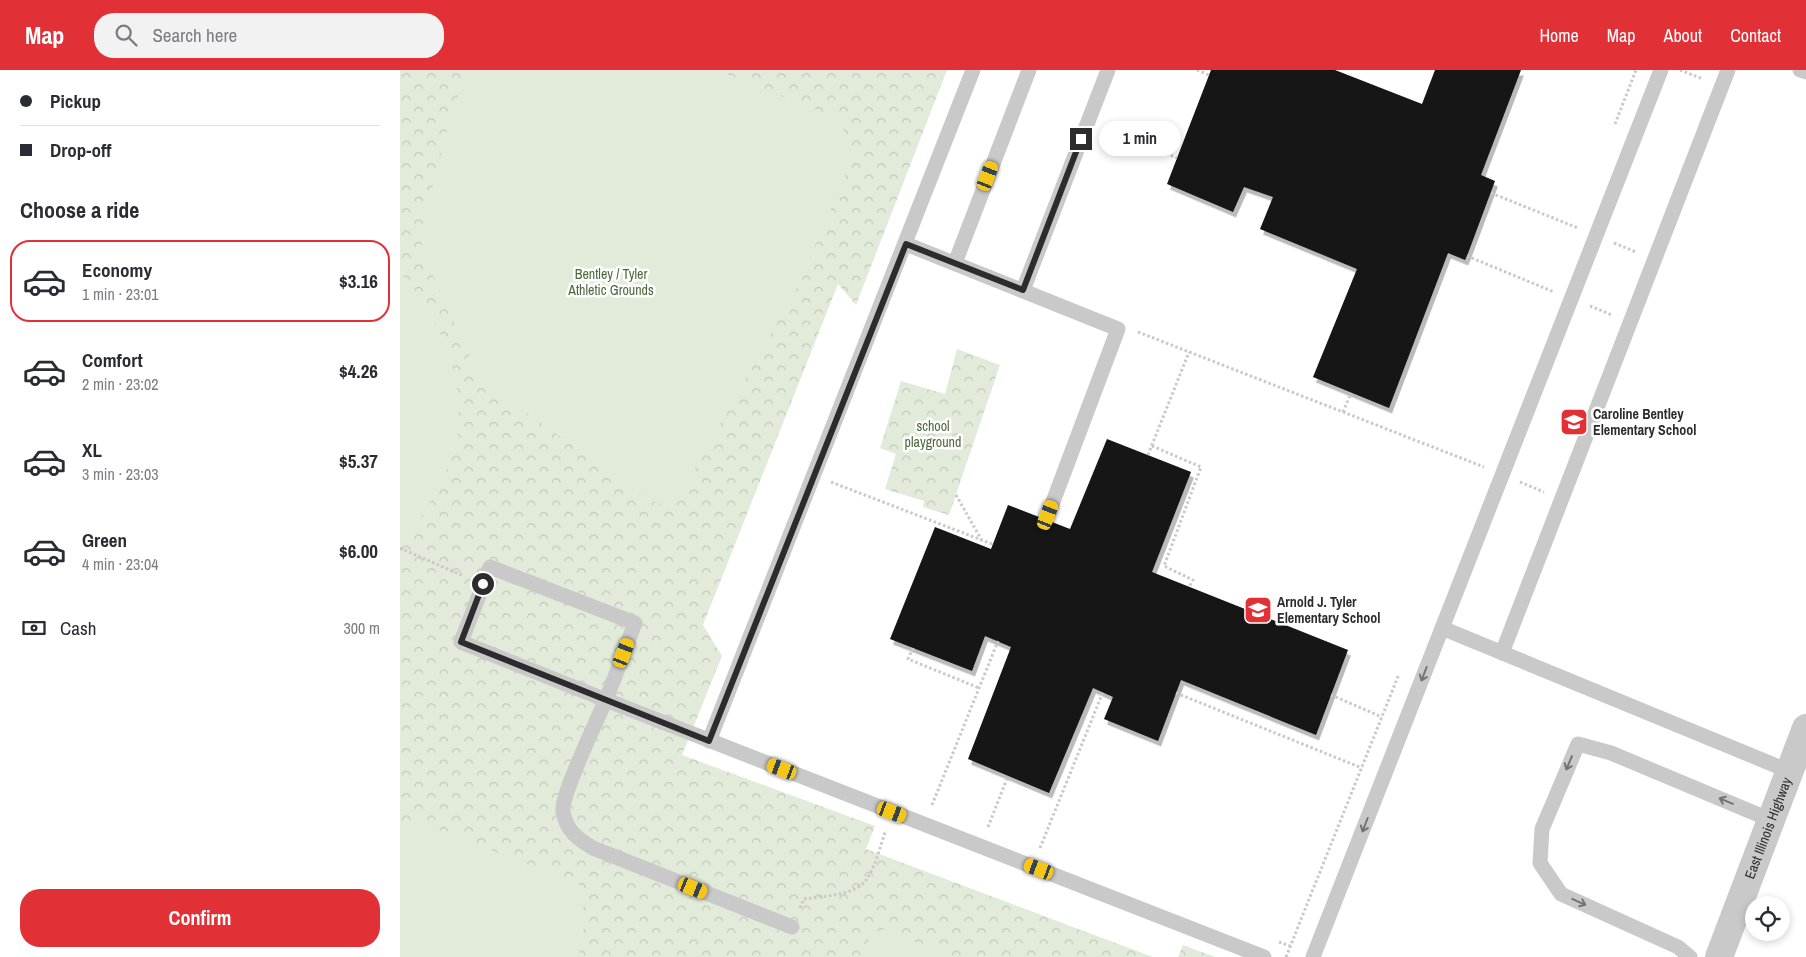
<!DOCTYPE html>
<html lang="en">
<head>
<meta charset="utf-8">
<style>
	:root { --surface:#fff; --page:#f2f2f3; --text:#2b2b33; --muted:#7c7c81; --line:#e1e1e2; --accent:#e23037 }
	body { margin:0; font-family:"Archivo Narrow",sans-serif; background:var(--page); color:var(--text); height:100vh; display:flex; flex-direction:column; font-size:19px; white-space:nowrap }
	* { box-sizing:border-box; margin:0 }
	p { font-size:16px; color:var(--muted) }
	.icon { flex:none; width:28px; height:28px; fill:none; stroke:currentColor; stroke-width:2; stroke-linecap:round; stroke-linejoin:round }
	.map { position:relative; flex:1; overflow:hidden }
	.side { display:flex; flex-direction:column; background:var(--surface); width:400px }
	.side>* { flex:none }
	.banner { display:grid; align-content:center; height:110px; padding:0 20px; background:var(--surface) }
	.tools { position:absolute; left:1345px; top:826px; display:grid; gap:10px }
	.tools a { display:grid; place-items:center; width:45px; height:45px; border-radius:50%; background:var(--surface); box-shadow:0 2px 8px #0003; font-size:25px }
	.end { position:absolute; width:22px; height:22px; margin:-11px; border:6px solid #2c2c2c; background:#fff; box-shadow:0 0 0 2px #fff }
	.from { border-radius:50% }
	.bubble { position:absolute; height:35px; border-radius:18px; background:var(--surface); box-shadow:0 2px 8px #0003; font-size:16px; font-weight:700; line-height:35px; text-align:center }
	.car { position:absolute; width:15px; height:30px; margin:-15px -8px; border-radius:6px; box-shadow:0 0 4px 1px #0007; background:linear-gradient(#f5c518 24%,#345 0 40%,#f5c518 0 76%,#345 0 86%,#f5c518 0) }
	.banner b { display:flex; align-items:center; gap:18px; height:48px; font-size:19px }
	.banner b+b { border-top:1px solid var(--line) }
	.banner i { width:12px; height:12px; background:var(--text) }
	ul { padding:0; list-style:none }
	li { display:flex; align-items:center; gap:15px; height:82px; margin:0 10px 8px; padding:0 10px; border:2px solid transparent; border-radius:20px }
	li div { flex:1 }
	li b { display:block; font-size:19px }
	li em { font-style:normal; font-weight:700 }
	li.on { border-color:var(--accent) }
	li>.icon { width:45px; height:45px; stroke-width:1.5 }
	h2 { padding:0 20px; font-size:22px; line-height:60px }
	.pay { display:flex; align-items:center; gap:12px; height:55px; padding:0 20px; font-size:19px }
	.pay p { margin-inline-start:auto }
	.cta { display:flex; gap:10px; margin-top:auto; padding:10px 20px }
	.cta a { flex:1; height:58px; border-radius:20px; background:var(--accent); color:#fff; font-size:20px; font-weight:700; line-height:58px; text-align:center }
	header { display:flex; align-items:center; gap:30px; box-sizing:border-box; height:70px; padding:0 25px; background:var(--accent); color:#fff }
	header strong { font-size:24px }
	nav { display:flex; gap:28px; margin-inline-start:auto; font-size:18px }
	.search { width:350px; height:45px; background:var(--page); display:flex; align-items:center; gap:12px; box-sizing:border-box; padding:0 18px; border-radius:20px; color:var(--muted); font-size:19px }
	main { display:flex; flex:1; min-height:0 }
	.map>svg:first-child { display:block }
	.park { fill:url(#park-crowns) }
	.garden { fill:#e2eada }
	.building { fill:#131313; filter:url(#shadow) }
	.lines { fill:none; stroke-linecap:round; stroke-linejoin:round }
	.path { stroke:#c9c9c9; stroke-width:3; stroke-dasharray:2.5 2.5; stroke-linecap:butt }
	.lane { stroke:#c9c9c9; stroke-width:15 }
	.street { stroke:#c9c9c9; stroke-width:28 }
	.oneway { stroke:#737373 }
	.route { stroke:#2c2c2c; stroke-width:6 }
	.labels { text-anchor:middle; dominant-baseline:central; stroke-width:5; stroke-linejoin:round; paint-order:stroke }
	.park-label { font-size:14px; fill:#4e673b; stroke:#fff }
	.poi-label { font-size:14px; font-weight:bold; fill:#2c2c2c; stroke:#fff; text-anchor:start }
	.street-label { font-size:14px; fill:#2c2c2c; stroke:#fff }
</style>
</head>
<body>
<header>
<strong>Map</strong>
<div class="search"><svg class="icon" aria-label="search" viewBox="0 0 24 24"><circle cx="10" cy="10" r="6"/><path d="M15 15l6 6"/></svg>Search here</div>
<nav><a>Home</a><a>Map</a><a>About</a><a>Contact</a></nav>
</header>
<main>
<section class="side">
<div class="banner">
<b><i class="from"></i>Pickup</b>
<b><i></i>Drop-off</b>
</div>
<h2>Choose a ride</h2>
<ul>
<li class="on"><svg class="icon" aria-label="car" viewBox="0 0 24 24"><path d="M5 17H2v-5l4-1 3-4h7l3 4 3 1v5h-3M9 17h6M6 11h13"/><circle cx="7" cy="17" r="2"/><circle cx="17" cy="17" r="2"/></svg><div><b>Economy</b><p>1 min · 23:01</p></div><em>$3.16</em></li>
<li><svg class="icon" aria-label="car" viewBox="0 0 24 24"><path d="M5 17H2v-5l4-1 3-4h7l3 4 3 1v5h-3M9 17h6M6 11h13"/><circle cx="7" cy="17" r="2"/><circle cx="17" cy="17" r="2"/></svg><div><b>Comfort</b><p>2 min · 23:02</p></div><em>$4.26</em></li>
<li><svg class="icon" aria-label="car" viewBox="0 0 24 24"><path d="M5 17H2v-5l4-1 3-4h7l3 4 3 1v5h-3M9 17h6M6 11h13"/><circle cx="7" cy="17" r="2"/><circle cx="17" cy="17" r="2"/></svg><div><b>XL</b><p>3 min · 23:03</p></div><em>$5.37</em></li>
<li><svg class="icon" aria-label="car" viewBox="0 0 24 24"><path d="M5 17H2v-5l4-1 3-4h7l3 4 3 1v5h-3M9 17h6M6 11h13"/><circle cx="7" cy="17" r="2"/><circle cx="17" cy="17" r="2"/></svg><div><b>Green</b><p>4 min · 23:04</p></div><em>$6.00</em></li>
</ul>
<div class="pay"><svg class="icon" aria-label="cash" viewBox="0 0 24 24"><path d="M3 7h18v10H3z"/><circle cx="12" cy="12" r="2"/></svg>Cash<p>300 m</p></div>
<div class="cta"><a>Confirm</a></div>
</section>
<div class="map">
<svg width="1406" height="887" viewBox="0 0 1406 887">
	<defs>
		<pattern id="park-crowns" width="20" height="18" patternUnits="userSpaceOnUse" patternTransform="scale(1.25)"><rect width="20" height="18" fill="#e2eada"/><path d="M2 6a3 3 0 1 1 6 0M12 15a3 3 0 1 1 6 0" fill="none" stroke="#c2c9bb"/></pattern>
		<filter id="shadow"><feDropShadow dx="3" dy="5.5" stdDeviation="0" flood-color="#0004"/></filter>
	</defs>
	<rect width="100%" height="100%" fill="#fff"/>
	<g class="park">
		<polygon points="0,0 547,0 456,235 438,214 303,555 322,586 282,685 475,756 466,779 753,887 0,887"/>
		<polygon points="557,279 600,295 549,445 523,437 524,431 485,419 496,384 480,378 501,311 545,324"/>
		<polygon points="783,875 815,887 778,887"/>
	</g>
	<g class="garden">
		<polygon points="67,0 311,0 329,5 439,49 454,85 398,216 272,439 248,429 89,316 76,301 22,181 21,162 49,52"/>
		<path d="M0 203C38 244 64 304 58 361 55 395 28 435 10 464L0 460Z"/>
		<path d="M24 754 180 815C185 840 186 863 178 887H0V774L8 757Z"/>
		<polygon points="483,859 551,887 462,887 471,864"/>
	</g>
	<g class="building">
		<polygon points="811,0 935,0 1022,34 1035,0 1121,0 1081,105 1095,111 1067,186 1065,190 1048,183 989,338 913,307 957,199 860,159 873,127 844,117 833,142 767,114"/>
		<polygon points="707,369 791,402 752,502 948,580 916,665 781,610 758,671 704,649 713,627 693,618 649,723 568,689 611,577 585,566 572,601 490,569 535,457 591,479 608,435 670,459"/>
	</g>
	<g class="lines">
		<g class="path">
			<polyline points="797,0 809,5"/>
			<polyline points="1280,0 1303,9"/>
			<polyline points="1215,54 1236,0"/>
			<polyline points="706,59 777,88"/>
			<polyline points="1091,123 1178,158"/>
			<polyline points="1214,173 1236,182"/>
			<polyline points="1067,186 1154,222"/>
			<polyline points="1190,236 1212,245"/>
			<polyline points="738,262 1084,397"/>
			<polyline points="943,342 951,323"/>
			<polyline points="752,376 801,397 764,496 793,510 789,517"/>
			<polyline points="748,385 789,282"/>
			<polyline points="431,412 592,474"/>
			<polyline points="1120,412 1144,422"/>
			<polyline points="556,425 581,469"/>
			<polyline points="0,478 64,506"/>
			<polyline points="513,578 508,589 579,618"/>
			<polyline points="776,623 962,698"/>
			<polyline points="931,625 982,647"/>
			<polyline points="532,735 598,571"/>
			<polyline points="588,757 608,706"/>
			<polyline points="640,778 703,622"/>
			<path d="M400 838 404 829C421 826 455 826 466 810 476 796 480 776 486 760"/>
			<polyline points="879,872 890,876"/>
			<polyline points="886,887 999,604"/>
		</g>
		<g class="lane">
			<polyline points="1400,0 1406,2"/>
			<polyline points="506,174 718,259 648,445"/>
			<polyline points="555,193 629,0"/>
			<polyline points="623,220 708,0"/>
			<polyline points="1042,558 1389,701"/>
			<polyline points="1102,583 1328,0"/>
			<polyline points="309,671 573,0"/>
			<path d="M392 857 193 778C178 769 166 761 163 741 161 724 197 652 205 631 216 606 225 579 235 553L90 497 61 572 206 630C425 716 644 802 864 887"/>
			<polyline points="913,887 1261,0"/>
			<polyline points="1290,887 1278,877 1161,824 1140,793 1142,759 1178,674 1211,683 1371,750"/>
		</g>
		<path class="street" id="s1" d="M1319 887 1406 658"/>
	</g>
	<defs><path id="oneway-shaft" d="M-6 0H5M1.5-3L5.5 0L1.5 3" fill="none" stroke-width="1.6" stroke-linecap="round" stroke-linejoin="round" transform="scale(1.25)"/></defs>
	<g class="oneway">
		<use href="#oneway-shaft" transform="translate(1024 604) rotate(111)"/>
		<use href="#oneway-shaft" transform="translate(1169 693) rotate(113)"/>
		<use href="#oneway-shaft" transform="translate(1326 731) rotate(-157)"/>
		<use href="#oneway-shaft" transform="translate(965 755) rotate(111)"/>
		<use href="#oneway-shaft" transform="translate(1179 832) rotate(24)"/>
	</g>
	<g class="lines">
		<polyline class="route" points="83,514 61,572 309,671 506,174 623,220 681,69"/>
	</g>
	<defs>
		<symbol id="school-square" viewBox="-11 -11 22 22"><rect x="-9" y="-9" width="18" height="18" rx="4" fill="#e23037" stroke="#fff"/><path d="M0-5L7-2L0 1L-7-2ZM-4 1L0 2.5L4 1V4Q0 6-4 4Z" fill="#fff"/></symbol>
	</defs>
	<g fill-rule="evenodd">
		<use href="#school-square" x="1158" y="336" width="32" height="32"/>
		<use href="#school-square" x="842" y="524" width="32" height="32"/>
	</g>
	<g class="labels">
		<g class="park-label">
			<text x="211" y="204">Bentley / Tyler<tspan x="211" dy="16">Athletic Grounds</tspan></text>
			<text x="533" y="356">school<tspan x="533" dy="16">playground</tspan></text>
		</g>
		<g class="poi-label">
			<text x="1193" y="344">Caroline Bentley<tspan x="1193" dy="16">Elementary School</tspan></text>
			<text x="877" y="532">Arnold J. Tyler<tspan x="877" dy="16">Elementary School</tspan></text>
		</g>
		<g class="street-label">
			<text stroke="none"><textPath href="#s1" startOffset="138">East Illinois Highway</textPath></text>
		</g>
	</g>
</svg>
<div class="tools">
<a><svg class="icon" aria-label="locate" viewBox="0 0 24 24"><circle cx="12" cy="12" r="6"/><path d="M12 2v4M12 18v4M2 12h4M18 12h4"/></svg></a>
</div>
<i class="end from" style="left:83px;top:514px"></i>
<i class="end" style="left:681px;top:69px"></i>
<div class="bubble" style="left:699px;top:51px;width:82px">1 min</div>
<i class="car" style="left:588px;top:106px;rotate:21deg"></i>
<i class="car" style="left:648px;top:445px;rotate:21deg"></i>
<i class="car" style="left:224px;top:583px;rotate:21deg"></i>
<i class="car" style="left:382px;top:699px;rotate:291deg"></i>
<i class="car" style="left:492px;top:742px;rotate:111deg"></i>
<i class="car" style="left:639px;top:799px;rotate:291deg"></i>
<i class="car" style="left:293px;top:818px;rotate:112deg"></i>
</div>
</main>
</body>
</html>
